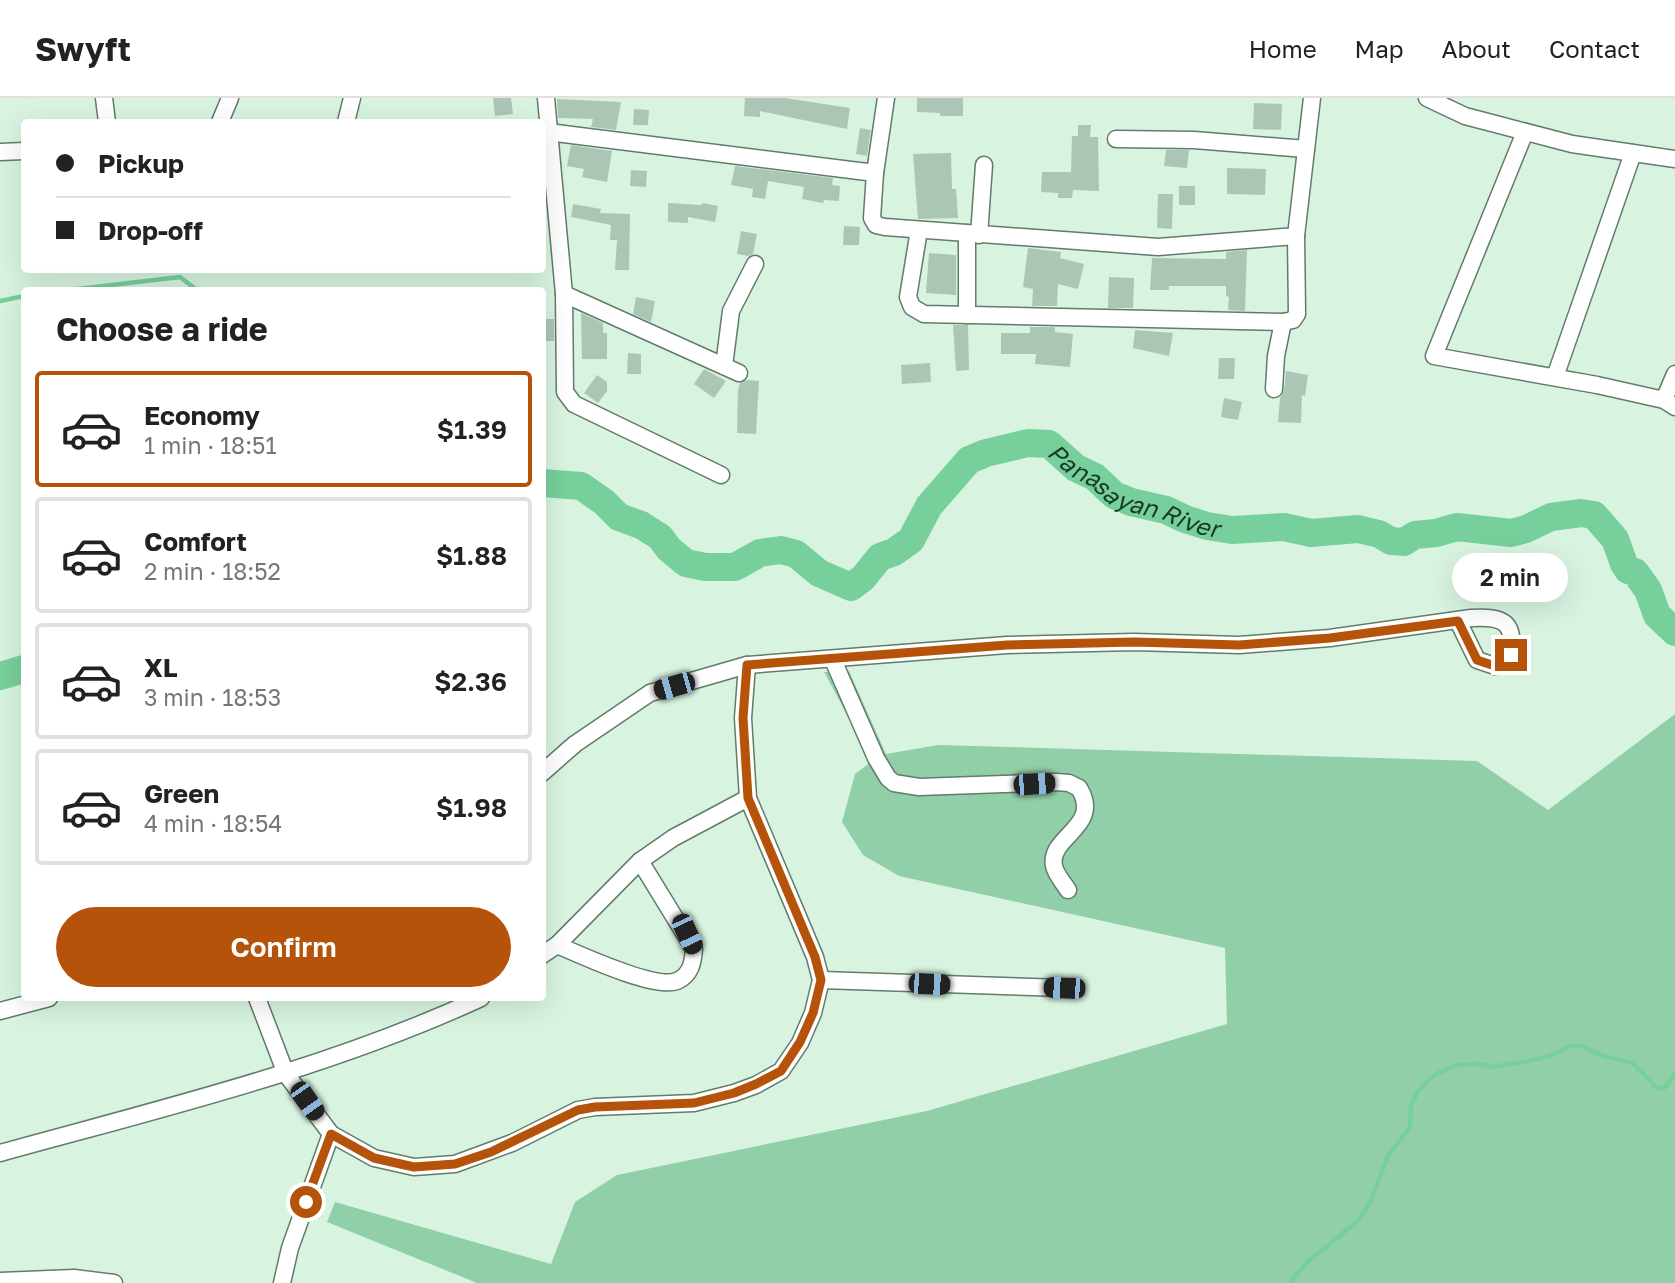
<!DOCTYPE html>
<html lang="en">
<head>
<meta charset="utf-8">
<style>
	:root { --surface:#fff; --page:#f2f2f2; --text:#222; --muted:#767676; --line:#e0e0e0; --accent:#b45309 }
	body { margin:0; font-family:"Golos Text",sans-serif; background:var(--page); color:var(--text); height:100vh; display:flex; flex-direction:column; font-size:26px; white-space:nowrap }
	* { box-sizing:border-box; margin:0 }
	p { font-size:23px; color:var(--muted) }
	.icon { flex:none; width:38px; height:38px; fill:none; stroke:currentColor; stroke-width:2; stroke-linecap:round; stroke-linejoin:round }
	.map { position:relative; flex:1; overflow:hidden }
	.side { position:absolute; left:21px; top:189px; width:525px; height:714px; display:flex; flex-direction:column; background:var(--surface); border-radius:7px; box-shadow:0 7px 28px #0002 }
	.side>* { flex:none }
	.hud { position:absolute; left:21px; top:21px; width:525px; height:154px; border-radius:7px; box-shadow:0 7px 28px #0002; display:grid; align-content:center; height:154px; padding:0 35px; background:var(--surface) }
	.end { position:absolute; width:32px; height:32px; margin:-16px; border:9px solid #b45309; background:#fff; box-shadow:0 0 0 4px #fff }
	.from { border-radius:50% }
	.bubble { position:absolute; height:49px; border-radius:24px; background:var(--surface); box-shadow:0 7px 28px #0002; font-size:23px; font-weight:600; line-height:49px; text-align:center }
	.car { position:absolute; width:21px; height:42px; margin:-21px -10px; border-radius:9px; box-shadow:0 0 5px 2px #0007; background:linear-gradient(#222 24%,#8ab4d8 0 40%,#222 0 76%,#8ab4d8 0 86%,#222 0) }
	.hud b { display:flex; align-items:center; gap:24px; height:66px; font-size:26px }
	.hud b+b { border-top:2px solid var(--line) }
	.hud i { width:18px; height:18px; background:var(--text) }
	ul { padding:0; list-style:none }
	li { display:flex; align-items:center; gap:21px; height:116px; margin:0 14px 10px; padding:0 21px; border:4px solid var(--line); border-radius:7px }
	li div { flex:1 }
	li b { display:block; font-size:26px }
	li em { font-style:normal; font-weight:600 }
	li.on { border-color:var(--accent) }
	li>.icon { width:63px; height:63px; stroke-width:1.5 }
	h2 { padding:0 35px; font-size:32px; line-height:84px }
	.cta { display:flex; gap:14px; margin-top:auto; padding:14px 35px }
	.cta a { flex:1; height:80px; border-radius:42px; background:var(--accent); color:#fff; font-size:28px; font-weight:600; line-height:80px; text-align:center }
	header { display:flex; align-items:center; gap:42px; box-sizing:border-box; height:98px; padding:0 35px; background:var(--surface); border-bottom:2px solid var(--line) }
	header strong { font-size:33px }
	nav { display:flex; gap:38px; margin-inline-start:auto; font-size:24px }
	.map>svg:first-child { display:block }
	.green { fill:#91cfa8 }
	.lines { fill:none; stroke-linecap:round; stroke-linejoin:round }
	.stream { stroke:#77d09b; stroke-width:4.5 }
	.river { stroke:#77d09b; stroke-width:28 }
	.building { fill:#acc6b5 }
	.minor-casing { stroke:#627b6b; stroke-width:19 }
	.minor { stroke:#fff; stroke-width:16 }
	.route { stroke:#b45309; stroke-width:9 }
	.labels { text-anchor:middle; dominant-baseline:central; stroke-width:5; stroke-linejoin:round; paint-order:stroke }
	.water-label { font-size:24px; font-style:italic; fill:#153b26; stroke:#fff }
</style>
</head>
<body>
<header>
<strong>Swyft</strong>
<nav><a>Home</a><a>Map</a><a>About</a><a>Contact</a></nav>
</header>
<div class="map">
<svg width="1675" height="1185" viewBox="0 0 1675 1185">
	<rect width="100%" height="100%" fill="#d8f4e1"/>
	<polygon class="green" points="849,573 886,656 938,647 1477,663 1548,712 1675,616 1675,1185 477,1185 327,1124 335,1104 551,1166 575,1104 617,1077 927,1013 1227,926 1225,850 899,778 863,757 842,724 855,676 872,663 824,574"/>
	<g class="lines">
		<g class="stream">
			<polyline points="69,192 180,179 197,192"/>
			<polyline points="0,203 24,198"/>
			<polyline points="1290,1185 1307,1164 1359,1122 1371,1102 1388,1058 1410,1029 1411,1008 1417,995 1426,984 1438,975 1457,967 1478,966 1492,969 1529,963 1550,958 1569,948 1583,948 1603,958 1632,965 1657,990 1664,990 1675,976"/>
		</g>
		<g class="river">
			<path id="s1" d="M542 385 581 388 604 404 619 419 641 427 660 439 669 451 686 465 705 469H735L760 455 781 452 796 456 819 475 851 489 863 480 880 459 894 454 911 442 929 408 969 362 986 355 1028 345 1049 346 1076 370 1095 379 1114 397 1131 404 1166 412 1185 421 1207 428 1232 432 1284 429 1311 435 1358 431 1379 436 1391 443 1404 444 1415 437 1436 435 1457 429 1511 435 1526 431 1551 419 1581 415 1594 417 1615 441 1624 466 1628 472 1635 474 1648 492 1657 517 1675 534"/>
			<polyline points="0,578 24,571"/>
		</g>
	</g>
	<g class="building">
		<polygon points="493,0 511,0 513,16 495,18"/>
		<polygon points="745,0 785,0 850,10 847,31 760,13 760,19 744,18"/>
		<polygon points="917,0 963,0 963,18 940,18 940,15 917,14"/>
		<polygon points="557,1 621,4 616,32 591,29 593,21 558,20"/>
		<polygon points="1254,5 1282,6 1281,32 1253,31"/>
		<polygon points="634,11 649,12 648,27 633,27"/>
		<polygon points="1078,27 1091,27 1090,39 1098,39 1099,93 1073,92 1072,100 1058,100 1058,95 1041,94 1042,74 1071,74 1072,38 1078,38"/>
		<polygon points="860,30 871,32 867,58 856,56"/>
		<polygon points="571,47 612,53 607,84 582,79 584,71 567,68"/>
		<polygon points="1166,52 1189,52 1187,70 1164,68"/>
		<polygon points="951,55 952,91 956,91 958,120 918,121 913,56"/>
		<polygon points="735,68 833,80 832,87 840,88 839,103 824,102 823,105 802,101 804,89 768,83 765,101 752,99 753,91 731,87"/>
		<polygon points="1227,70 1266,71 1265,97 1227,96"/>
		<polygon points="631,72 647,73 646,89 630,88"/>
		<rect x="1179" y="88" width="16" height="19"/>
		<polygon points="1158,96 1173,96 1172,131 1157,130"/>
		<polygon points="668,105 702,107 702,105 718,108 715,124 688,119 688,125 668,124"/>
		<polygon points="573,106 601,111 600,115 630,116 629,172 615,172 617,142 610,142 611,127 571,119"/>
		<polygon points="844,128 860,129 859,147 843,147"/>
		<polygon points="741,133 757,136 753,156 748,158 737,156"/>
		<polygon points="1028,150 1061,154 1060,160 1084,166 1078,191 1058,186 1057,208 1032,208 1033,191 1023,189"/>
		<polygon points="1247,152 1245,213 1228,212 1229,199 1226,198 1226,188 1169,188 1169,192 1150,192 1152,160 1226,161 1226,154"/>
		<polygon points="929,155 956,157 956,197 926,195"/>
		<polygon points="1109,179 1134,180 1133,210 1108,210"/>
		<polygon points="636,199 655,203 651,224 633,216"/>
		<polygon points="581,215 603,225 603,235 607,235 607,261 582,261"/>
		<rect x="542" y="221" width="12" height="22"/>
		<polygon points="953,227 968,227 969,272 956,273"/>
		<polygon points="1030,229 1055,229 1055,234 1073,236 1070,269 1035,266 1036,256 1001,256 1001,235 1030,235"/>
		<polygon points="1135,232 1173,235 1169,258 1133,250"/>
		<polygon points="628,255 641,256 641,276 627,276"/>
		<polygon points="1219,260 1235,260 1234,281 1218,281"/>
		<polygon points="930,265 931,284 902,286 901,267"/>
		<polygon points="704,271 726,283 714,300 694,286"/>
		<polygon points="1286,273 1308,277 1305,298 1302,297 1301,325 1278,324 1280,300 1284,292"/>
		<polygon points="597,277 607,284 607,293 598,305 584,295"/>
		<polygon points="746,282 759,283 756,336 737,335 738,292 740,285"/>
		<polygon points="1224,300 1242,304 1238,322 1221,319"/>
	</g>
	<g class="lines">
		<defs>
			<g id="minor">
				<polyline points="104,0 107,24"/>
				<polyline points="546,0 564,196 565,294 574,306 721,377"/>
				<polyline points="1427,0 1465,18 1572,46 1675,61"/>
				<polyline points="220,24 230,0"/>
				<polyline points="346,24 352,0"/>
				<polyline points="548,34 875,75 872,120 876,127 885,129 1158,149 1296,138 1312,0"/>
				<polyline points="1525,34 1434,258 1597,287 1664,302 1675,309"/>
				<polyline points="1116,41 1194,42 1306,51"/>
				<polyline points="0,54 24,53"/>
				<polyline points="875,75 886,0"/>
				<polyline points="919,132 908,199 912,209 924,216 1283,224 1293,222 1297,216 1296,138"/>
				<polyline points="979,137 984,67"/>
				<polyline points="564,196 739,275"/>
				<polyline points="967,217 967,135"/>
				<polyline points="724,268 731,213 755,166"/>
				<polyline points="1555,279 1633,55"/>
				<polyline points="1274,291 1276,258 1283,224"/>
				<polyline points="1664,302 1675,276"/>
				<path d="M833 562 876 660 888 680 894 685 919 689 1056 684 1069 685 1079 690C1103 729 1048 738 1054 768 1056 777 1063 784 1068 792"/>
				<path d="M542 675 575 646 650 595 747 567 1007 547 1134 544 1239 547 1330 540 1471 520C1504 518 1515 524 1511 557L1495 568 1477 562 1458 523"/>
				<path d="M557 847C581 857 655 892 677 883 691 877 693 864 694 851L640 763"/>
				<polyline points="542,857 557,847 640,763 673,740 748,700"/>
				<polyline points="821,882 1064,890"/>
				<polyline points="257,900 286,976 331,1036 374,1060 414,1069 455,1066 512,1045 578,1012 595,1009 694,1005 734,995 756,987 781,973 800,945 813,915 821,882 815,859 748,700 743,620 747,567"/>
				<polyline points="0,913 49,900"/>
				<path d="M0 1055C163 1010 327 971 481 900"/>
				<polyline points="0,1183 74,1180 114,1185"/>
				<polyline points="282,1185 290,1150 331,1036"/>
			</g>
		</defs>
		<use href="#minor" class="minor-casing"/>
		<use href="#minor" class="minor"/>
	</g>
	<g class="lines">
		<polyline class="route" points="306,1104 331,1036 374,1060 414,1069 455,1066 491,1054 578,1012 595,1009 694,1005 734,995 756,986 781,973 800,944 813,915 821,882 815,859 748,700 743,620 747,567 1007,547 1135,544 1239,547 1330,540 1458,523 1477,562 1495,568 1511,557"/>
	</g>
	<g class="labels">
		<g class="water-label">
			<text stroke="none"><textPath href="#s1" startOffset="710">Panasayan River</textPath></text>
		</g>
	</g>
</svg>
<i class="end from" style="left:306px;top:1104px"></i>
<i class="end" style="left:1511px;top:557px"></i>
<div class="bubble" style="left:1452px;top:455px;width:116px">2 min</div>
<i class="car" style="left:674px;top:588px;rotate:254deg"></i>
<i class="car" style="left:1034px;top:686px;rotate:86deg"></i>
<i class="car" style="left:687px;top:836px;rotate:155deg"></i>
<i class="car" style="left:929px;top:886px;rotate:92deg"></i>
<i class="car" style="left:1064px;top:890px;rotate:272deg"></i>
<i class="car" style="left:307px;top:1003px;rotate:145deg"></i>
<div class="hud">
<b><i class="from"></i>Pickup</b>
<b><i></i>Drop-off</b>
</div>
<section class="side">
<h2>Choose a ride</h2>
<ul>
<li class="on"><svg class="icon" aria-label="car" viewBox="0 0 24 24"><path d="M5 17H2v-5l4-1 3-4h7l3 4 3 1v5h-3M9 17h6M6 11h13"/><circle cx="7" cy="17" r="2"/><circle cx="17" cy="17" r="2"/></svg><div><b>Economy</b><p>1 min · 18:51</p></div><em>$1.39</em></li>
<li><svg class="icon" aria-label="car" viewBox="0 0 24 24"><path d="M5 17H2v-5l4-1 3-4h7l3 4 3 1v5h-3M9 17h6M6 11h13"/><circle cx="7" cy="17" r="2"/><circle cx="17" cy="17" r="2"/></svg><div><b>Comfort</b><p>2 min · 18:52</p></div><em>$1.88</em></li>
<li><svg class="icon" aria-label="car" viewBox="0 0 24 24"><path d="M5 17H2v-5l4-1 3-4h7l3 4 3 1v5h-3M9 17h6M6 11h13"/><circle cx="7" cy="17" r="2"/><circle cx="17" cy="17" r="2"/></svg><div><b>XL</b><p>3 min · 18:53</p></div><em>$2.36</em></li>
<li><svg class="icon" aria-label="car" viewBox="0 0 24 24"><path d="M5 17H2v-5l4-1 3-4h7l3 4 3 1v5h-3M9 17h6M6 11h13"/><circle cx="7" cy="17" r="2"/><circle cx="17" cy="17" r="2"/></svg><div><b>Green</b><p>4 min · 18:54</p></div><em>$1.98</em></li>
</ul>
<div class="cta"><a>Confirm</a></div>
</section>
</div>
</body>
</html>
